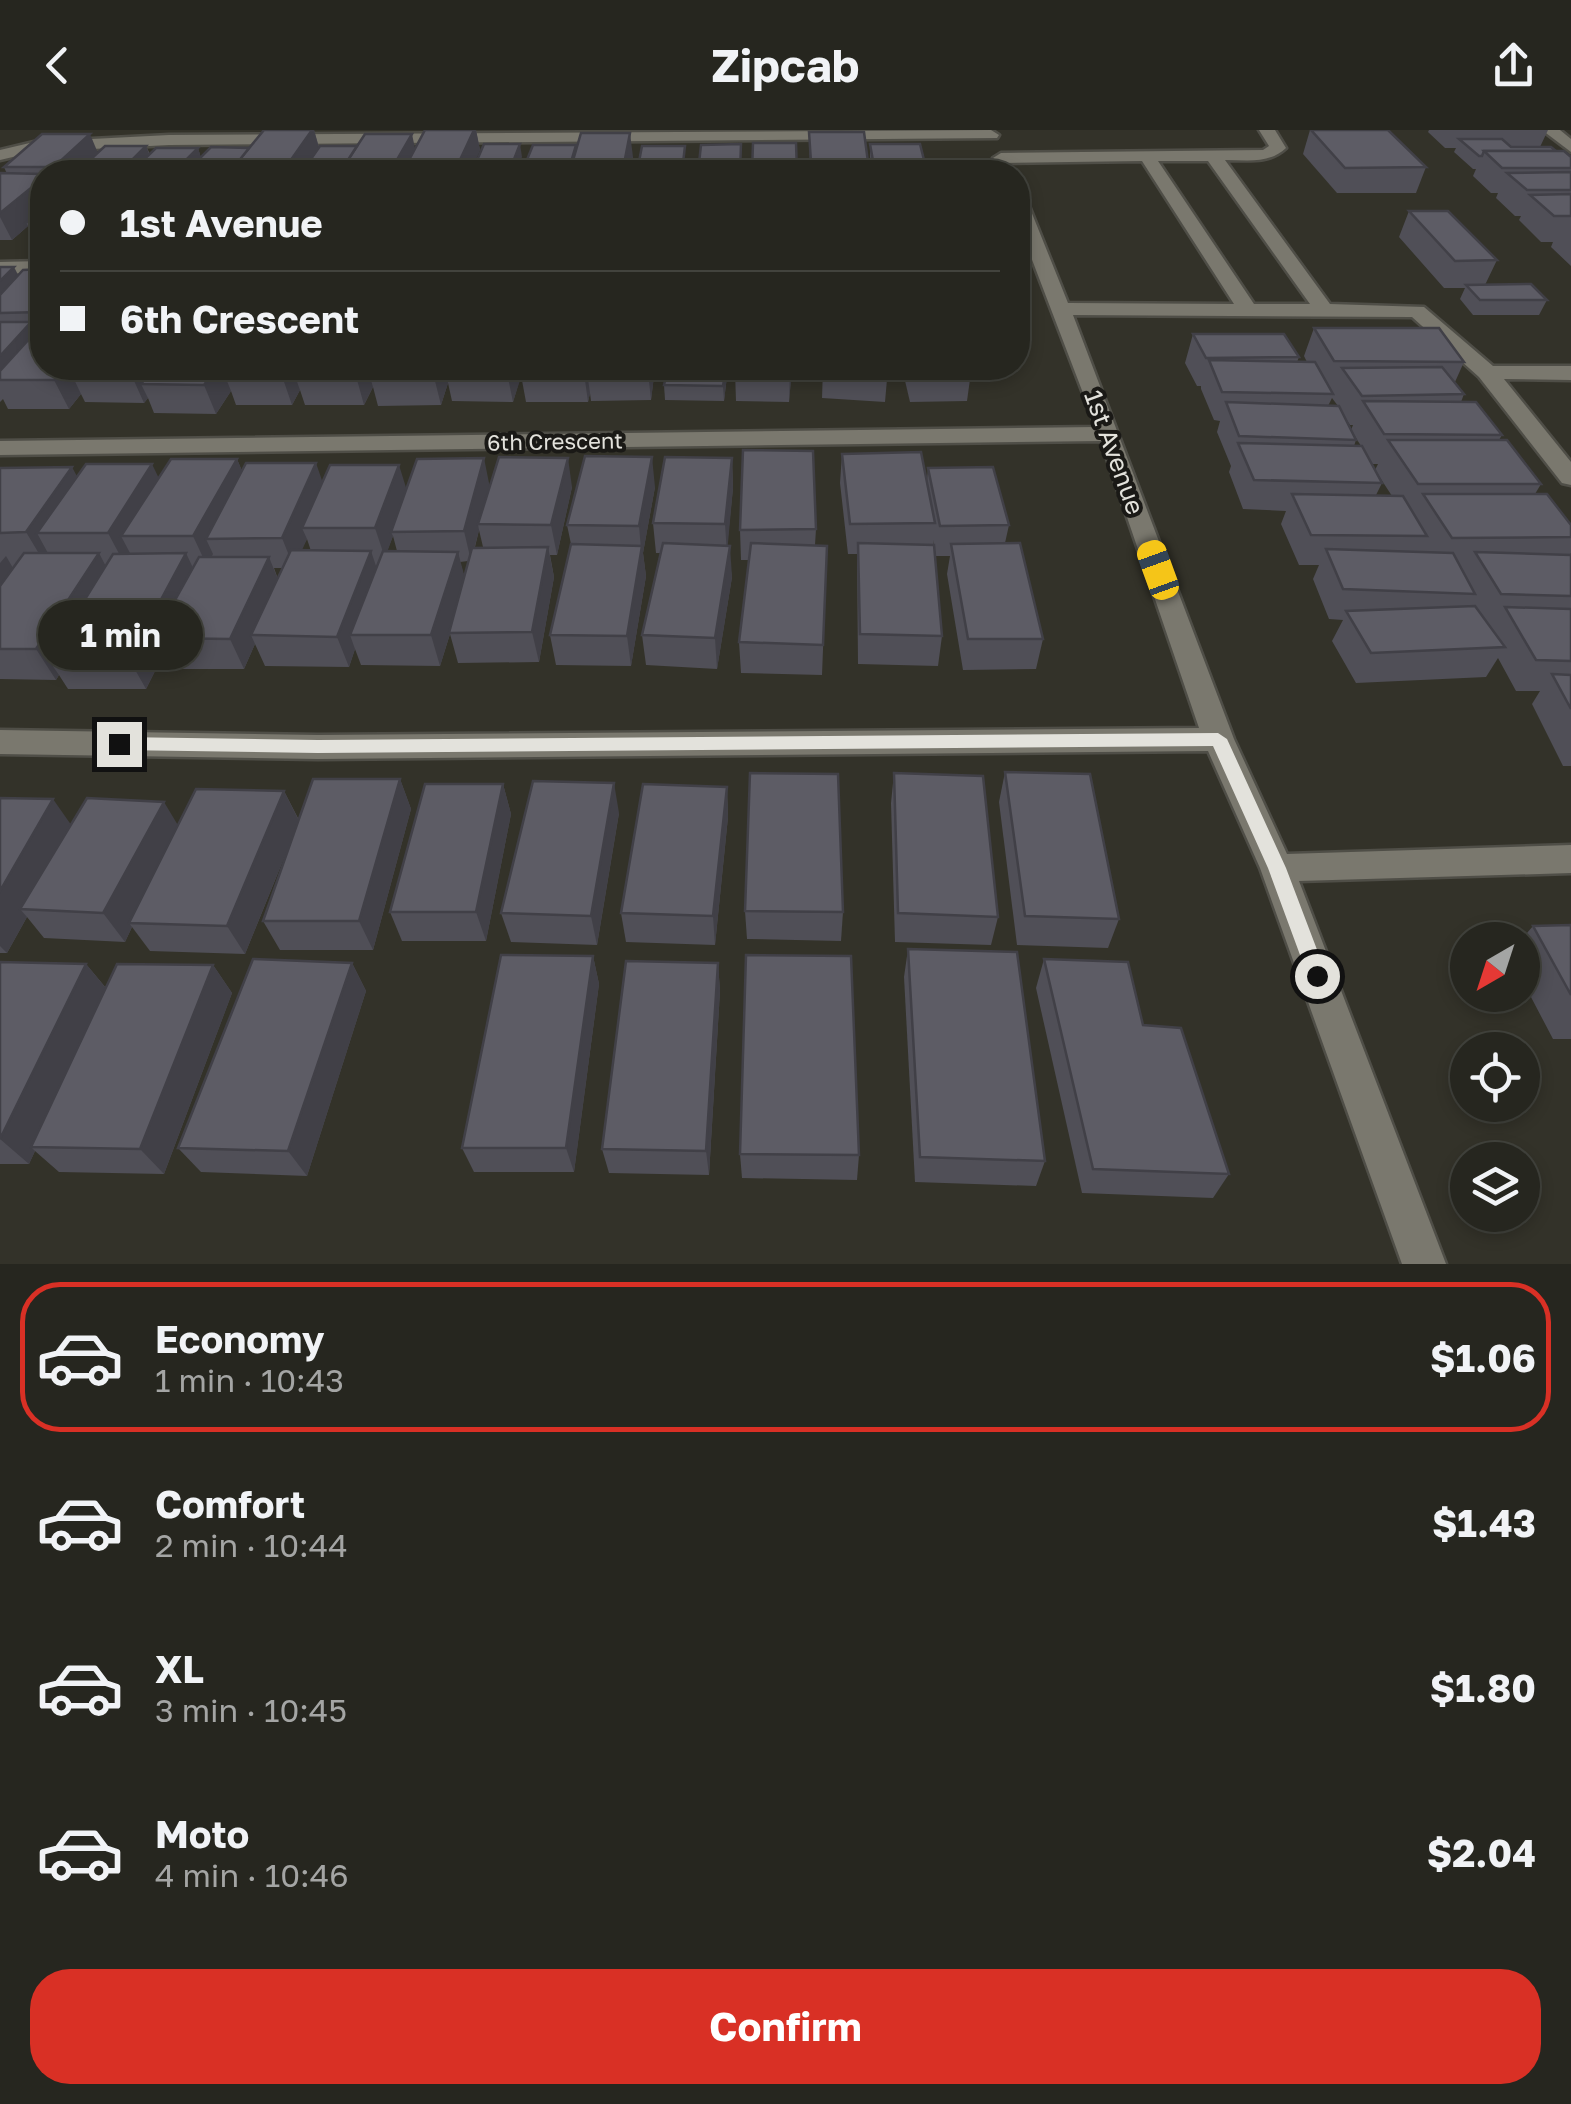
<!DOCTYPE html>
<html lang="en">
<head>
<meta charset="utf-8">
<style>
	:root { --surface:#26261f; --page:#2e2e28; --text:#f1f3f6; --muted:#a4a5a4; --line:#42433d; --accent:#d93025 }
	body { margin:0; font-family:"Golos Text",sans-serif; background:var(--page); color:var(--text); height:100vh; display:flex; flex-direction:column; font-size:38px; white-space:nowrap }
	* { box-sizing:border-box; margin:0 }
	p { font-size:32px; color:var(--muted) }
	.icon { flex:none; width:55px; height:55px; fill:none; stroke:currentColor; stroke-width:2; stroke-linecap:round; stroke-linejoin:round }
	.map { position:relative; height:1134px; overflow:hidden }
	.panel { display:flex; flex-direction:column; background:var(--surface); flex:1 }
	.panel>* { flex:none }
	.banner { position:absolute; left:30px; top:30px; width:1000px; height:220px; border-radius:40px; box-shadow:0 5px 15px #0003,0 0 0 2px var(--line); display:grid; align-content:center; height:220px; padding:0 30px; background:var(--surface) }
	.needle { width:65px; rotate:219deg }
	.tools { position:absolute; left:1450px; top:792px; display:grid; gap:20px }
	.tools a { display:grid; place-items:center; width:90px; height:90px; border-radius:50%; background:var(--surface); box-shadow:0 5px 15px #0003,0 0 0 2px var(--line); font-size:50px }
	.end { position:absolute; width:45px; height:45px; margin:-22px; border:12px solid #e3e2dc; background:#111; box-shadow:0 0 0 5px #111 }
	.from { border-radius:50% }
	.bubble { position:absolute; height:70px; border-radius:35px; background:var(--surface); box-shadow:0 5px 15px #0003,0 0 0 2px var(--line); font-size:32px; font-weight:700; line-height:70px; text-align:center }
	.car { position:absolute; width:30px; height:60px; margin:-30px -15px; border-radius:12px; box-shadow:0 0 8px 2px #0007; background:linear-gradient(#f5c518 24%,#345 0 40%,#f5c518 0 76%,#345 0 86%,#f5c518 0) }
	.banner b { display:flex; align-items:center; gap:35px; height:95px; font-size:38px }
	.banner b+b { border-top:2px solid var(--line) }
	.banner i { width:25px; height:25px; background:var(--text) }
	ul { padding:18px 0 0; list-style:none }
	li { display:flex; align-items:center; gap:30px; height:150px; margin:0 20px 15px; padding:0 10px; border:5px solid transparent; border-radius:40px }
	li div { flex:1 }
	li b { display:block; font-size:38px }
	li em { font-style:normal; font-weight:700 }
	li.active { border-color:var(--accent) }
	li>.icon { width:90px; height:90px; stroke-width:1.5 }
	.button { display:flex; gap:20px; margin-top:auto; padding:20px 30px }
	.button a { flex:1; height:115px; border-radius:40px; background:var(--accent); color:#fff; font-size:40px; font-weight:700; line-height:115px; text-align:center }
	header { display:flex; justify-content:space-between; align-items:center; height:130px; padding:0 30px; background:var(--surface); font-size:45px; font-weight:700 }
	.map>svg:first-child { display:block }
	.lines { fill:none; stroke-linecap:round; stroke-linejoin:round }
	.minor-casing { stroke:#4f4e47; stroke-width:5 }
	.minor { fill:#7a786e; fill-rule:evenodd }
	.wall { fill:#504f57; fill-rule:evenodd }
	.shaded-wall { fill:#414047 }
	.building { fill:#5d5c65; stroke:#414047; stroke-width:2.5 }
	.route { fill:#e3e2dc }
	.labels { text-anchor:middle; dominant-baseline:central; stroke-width:8; stroke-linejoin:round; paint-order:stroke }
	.far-street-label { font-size:22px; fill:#e3e2dc; stroke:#1a1916 }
	.street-label { font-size:25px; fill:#e3e2dc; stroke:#1a1916 }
</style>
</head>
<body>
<header><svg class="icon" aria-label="back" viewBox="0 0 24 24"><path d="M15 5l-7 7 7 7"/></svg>Zipcab<svg class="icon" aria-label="share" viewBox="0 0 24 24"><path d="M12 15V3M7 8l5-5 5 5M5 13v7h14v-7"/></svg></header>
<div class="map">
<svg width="1571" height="1134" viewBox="0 0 1571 1134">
	<rect width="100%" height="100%" fill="#333229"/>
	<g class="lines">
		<defs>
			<g id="minor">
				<polygon points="991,0 999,5 997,8 169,15 34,22 0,30 0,20 34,12 169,5"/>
				<path d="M1259 0H1275L1286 18C1269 34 1248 30 1225 30L1330 174 1424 177 1493 236H1571V250L1504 249 1571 332V355L1562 353 1479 247 1412 187 1073 185 1234 609 1287 724 1571 715V743L1299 751 1446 1134H1402L1260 738 1208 621 318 629 0 624V600L318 605 1199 598 1101 311 0 325V311L1096 297 1018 93V66L1027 71 1068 173 1234 174 1142 31 1001 33 993 28 1001 23 1263 20 1269 16ZM1158 31H1208L1310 174H1254Z"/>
				<polygon points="1542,0 1560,0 1571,9 1571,22"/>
				<polygon points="42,131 42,143 0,144 0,132"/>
			</g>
		</defs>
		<use href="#minor" class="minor-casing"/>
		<use href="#minor" class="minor"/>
	</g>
	<g class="wall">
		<polygon points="264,0 314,0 319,17 415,18 425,0 476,0 480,20 470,42 42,42 42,106 33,106 28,96 12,110 0,110 0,43 7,44 4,37 146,16 150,24 198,18 201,28 249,18"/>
		<polygon points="1310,0 1426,37 1416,63 1337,63 1303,24"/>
		<polygon points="1429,0 1548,0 1540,17 1571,27 1571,136 1551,117 1553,112 1541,112 1519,90 1521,86 1515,86 1496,68 1498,63 1491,63 1473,46 1476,39 1473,39 1454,22 1456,18 1445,18 1428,2"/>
		<polygon points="809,2 868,32 868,42 810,42"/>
		<polygon points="870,14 927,42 872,42 870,27"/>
		<polygon points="533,15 633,27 630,42 522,42"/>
		<polygon points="1409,81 1497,130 1485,155 1547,170 1539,185 1473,185 1460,169 1465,158 1444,158 1399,107"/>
		<polygon points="0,137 18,144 42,139 42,238 655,238 651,270 591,271 590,263 588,272 526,272 521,245 513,272 452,271 448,253 441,275 378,276 373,257 364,275 305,275 300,260 292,275 236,275 231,261 216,284 154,283 148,268 144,273 85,272 81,264 69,279 8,279 3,269 0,272"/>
		<path d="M1314 198 1464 232 1455 252 1464 264 1461 272 1502 305 1499 310 1541 354 1535 364 1571 395V423L1570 425H1571V636H1563L1532 574 1540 561H1516L1498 528 1486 547 1356 553 1332 511 1343 490 1329 489 1313 449 1319 435H1299L1281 394 1286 381 1243 379 1229 342 1231 336 1217 302 1220 291 1214 290 1201 259V256H1197L1185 233 1193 204 1299 227 1297 232H1307L1304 226ZM1332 268 1338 276H1328ZM1342 283 1350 295H1353L1351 300 1361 316H1354L1356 310ZM1371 334H1378L1375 340 1392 366 1376 365 1382 353Z"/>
		<polygon points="668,238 728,238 724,271 665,270 664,255"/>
		<polygon points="792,238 789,272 736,271 735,242"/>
		<polygon points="823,238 888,238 885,272 822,268"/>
		<polygon points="902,238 969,238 971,242 967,271 910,272"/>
		<polygon points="842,324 927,350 928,338 1009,395 1005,413 1043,509 1036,539 963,540 947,444 950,426 936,426 933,410 942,506 938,536 858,534 857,424 848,424 840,353"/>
		<polygon points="732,328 733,358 727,416 732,447 717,539 646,535 642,505 660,423 656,423 653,393"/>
		<path d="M237 329 242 341 323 352 406 359 490 356 572 357 557 425H550L554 447 539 532 458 533 450 504 440 536 361 535 355 519 349 537 265 536 255 514 244 539H171L163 525 146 559H68L59 545 56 550 0 549V338L77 347 159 348ZM479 400 483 417H475ZM393 406 397 421H387ZM307 409 311 421 301 420ZM468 431 464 446 460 432ZM274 438H283L278 449Z"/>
		<polygon points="655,357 643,423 646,446 631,536 556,535 550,505 571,414 567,395"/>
		<polygon points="816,399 815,415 827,416 822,545 741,543 739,512 749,430 741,430 740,400"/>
		<polygon points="1005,642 1119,789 1108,818 1017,815 999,672"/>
		<polygon points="894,643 998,787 991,815 895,812 891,673"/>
		<polygon points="400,649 411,679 373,820 280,820 263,791 293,706 245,824 150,821 132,797 125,812 44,808 27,787 7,823 0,823 0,668 71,694 178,695 284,661 299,690"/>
		<polygon points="503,654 511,684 486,811 402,811 390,782"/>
		<polygon points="727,657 728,687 715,815 626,812 621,783"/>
		<polygon points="619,683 597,815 511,812 501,783"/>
		<polygon points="745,781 843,782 841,811 747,809"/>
		<polygon points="1571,795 1571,909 1553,909 1522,850 1522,810 1521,810 1533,796"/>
		<polygon points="908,819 1045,1031 1036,1056 915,1052 904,847"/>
		<polygon points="593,826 599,854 574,1042 474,1042 462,1018"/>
		<polygon points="1044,829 1143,895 1229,1044 1213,1068 1082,1063 1036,858"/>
		<polygon points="0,832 86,834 106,858 213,835 232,863 164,1044 59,1042 35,1021 29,1034 0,1034"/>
		<polygon points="352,833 366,861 307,1046 201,1042 178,1018"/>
		<polygon points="718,833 720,861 709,1045 609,1043 602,1019"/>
		<polygon points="740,1024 859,1025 857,1050 742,1048"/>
	</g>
	<g class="shaded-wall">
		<polygon points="312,0 314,0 320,22 306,42 290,42 288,34"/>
		<polygon points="474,0 476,0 480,20 470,42 461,42 459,32"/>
		<polygon points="630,3 633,27 630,42 625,42 624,34"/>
		<polygon points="90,4 100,28 85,42 56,42 54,37"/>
		<polygon points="412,4 417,28 408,32 410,42 396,42 394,35"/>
		<polygon points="520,14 522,27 516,42 509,42"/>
		<polygon points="146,16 151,29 138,42 120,42"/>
		<polygon points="198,18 202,31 192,42 174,42"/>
		<polygon points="42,49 42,84 26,92 28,96 12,110 0,87 0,83"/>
		<polygon points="14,137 28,164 0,183 0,151"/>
		<polygon points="31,192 42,215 0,250 0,226"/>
		<polygon points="65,238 102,238 71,243 81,264 69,279 54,250"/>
		<polygon points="136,238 171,238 141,254 148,268 144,273 131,244"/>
		<polygon points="216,238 246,238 225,246 231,261 216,284 204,255"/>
		<polygon points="286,238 311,238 295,246 300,260 292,275 282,246"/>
		<polygon points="360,238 382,238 370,247 373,257 364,275 356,246"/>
		<polygon points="437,238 454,238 446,242 448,253 441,275 434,247"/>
		<polygon points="509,238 524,238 513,272 507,243"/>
		<polygon points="586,238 595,238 587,242 590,263 588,272 584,243"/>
		<polygon points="649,238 655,238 651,270 648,242"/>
		<polygon points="726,238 728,238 724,271 723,256"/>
		<polygon points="790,238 792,238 789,272"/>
		<polygon points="652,327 655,357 643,423 646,446 631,536 627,506 641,419 639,396"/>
		<polygon points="484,328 490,358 478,394 479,400 471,431 464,401"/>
		<polygon points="568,328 572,357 557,425 551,395"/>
		<polygon points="732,328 733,358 727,424 725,394"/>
		<polygon points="237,329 249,358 206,409 213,424 207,436 193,406"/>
		<polygon points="316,333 326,362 302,398 307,409 294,438 282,408"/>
		<polygon points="152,334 166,363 121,406 130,423 124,433 108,403"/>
		<polygon points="399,335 408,364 391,402 393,406 385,428 375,398"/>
		<polygon points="72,337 88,367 37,403 49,425 44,432 26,402"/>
		<polygon points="730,416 732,447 717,539 715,508"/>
		<polygon points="548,417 554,447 539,532 532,502"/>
		<polygon points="371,421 381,451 350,505 355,519 349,537 337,507"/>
		<polygon points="458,422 466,452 440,536 431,505"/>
		<polygon points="99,423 115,454 48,529 59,545 56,550 36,519"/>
		<polygon points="186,423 200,453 154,508 163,525 146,559 129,529"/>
		<polygon points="6,426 24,457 0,489 0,433"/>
		<polygon points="269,427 281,457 251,505 255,514 244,539 230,509"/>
		<polygon points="400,649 411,679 373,820 359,791"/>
		<polygon points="614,653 619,683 597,815 591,786"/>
		<polygon points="503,654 511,684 486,811 476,782"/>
		<polygon points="727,657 728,687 715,815 713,786"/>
		<polygon points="284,661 299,691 245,824 227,796"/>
		<polygon points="53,669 74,699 20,779 27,787 7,823 0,816 0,761"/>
		<polygon points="164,672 182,702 129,793 132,797 125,812 103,783"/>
		<polygon points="593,826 599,854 574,1042 566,1018"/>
		<polygon points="352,833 366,861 307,1046 288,1021"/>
		<polygon points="718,833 720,861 709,1045 706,1021"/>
		<polygon points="86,834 109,862 31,1017 35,1021 29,1034 0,1009"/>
		<polygon points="213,835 232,863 164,1044 140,1019"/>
	</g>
	<g class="building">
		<polygon points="264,0 312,0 288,34 236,34"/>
		<polygon points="425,0 474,0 459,32 408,32"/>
		<polygon points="1311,0 1388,0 1426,37 1345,38"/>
		<polygon points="809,2 864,2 868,32 811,32"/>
		<polygon points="581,3 630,3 624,34 572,34"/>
		<polygon points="42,4 90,4 54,37 4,37"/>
		<polygon points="365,4 412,4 394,35 344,36"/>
		<polygon points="1459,9 1502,9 1511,17 1551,17 1556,21 1484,21 1482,26 1479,26"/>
		<polygon points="753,13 796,13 797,42 752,42"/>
		<polygon points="484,14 520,14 509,42 472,42"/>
		<polygon points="741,14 740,42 698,42 701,15"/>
		<polygon points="870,14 920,14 927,42 875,42"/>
		<polygon points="533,15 576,15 568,42 522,42"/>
		<polygon points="105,16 146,16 120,42 77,42"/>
		<polygon points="320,16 357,16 344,36 345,42 302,42"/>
		<polygon points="642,16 685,16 682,42 637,42"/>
		<polygon points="211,17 249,18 230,42 186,42"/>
		<polygon points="156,18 198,18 174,42 131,42"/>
		<polygon points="1484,21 1564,21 1571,27 1571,38 1502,38"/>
		<polygon points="1571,42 1571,60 1527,60 1507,43"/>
		<polygon points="0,43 42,44 42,49 0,83"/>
		<polygon points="1571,64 1571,86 1554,86 1530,65"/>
		<polygon points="42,77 42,92 26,92"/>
		<polygon points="1409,81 1448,81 1497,130 1455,131"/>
		<polygon points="0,137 14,137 0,151"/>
		<polygon points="42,139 42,182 0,183 0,165 23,140"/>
		<polygon points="1531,154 1547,170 1480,170 1466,155"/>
		<polygon points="0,192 31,192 0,226"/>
		<polygon points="42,195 42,238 65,238 54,250 0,250 0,241"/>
		<polygon points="1314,198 1439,198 1464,232 1334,231"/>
		<polygon points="1193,204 1284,204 1299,227 1206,228"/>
		<polygon points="1209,230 1315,232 1333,264 1222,262"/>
		<polygon points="1442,237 1464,264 1362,266 1342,238"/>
		<polygon points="76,238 136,238 131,244 71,243"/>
		<polygon points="154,238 216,238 204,255 141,254"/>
		<polygon points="230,238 286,238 282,246 225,246"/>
		<polygon points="300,238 360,238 356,246 295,246"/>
		<polygon points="374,238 437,238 434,247 370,247"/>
		<polygon points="447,238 509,238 507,243 446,242"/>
		<polygon points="523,238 586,238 584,243 521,243"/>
		<polygon points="588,238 649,238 648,242 587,242"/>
		<polygon points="668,238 726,238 723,256 664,255"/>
		<polygon points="736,238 790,238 789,243 735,242"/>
		<polygon points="823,238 888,238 887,243 823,239"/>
		<polygon points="911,238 969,238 971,242 912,243"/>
		<polygon points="1363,271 1476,272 1502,305 1384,304"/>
		<polygon points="1226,272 1339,276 1356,310 1239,306"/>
		<polygon points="1388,310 1507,310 1541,354 1418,354"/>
		<polygon points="1238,313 1362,316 1382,353 1254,350"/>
		<polygon points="743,320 813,321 816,399 740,400"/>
		<polygon points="921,322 935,393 850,394 842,324"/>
		<polygon points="585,326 652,327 639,396 567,395"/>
		<polygon points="499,327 568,328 551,395 478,394"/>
		<polygon points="665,327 732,328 725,394 653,393"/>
		<polygon points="484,328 464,401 391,402 417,329"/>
		<polygon points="171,329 237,329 193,406 121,406"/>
		<polygon points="246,333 316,333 282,408 206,409"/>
		<polygon points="86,334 152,334 108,403 37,403"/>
		<polygon points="330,335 399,335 375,398 302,398"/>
		<polygon points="72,337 26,402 0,403 0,338"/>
		<polygon points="993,337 1009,395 940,396 928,338"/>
		<polygon points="1292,364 1403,366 1427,406 1311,405"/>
		<polygon points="1423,364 1547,364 1571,395 1571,407 1452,408"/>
		<polygon points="663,413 730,416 715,508 642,505"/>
		<polygon points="751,413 827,416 823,515 739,512"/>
		<polygon points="858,413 934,415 942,506 860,504"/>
		<polygon points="1020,413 1043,509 968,509 951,414"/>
		<polygon points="571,414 642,416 627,506 550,505"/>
		<polygon points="548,417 532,502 449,503 472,418"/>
		<polygon points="1326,419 1453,423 1475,464 1343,459"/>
		<polygon points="291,420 371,421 337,507 251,505"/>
		<polygon points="383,421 458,422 431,505 350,505"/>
		<polygon points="1475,422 1571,425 1571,466 1501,464"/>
		<polygon points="24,423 99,423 36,519 0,519 0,456"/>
		<polygon points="186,423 129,529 48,529 113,424"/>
		<polygon points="199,427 269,427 230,509 154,508"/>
		<polygon points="1475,476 1505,517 1371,523 1346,481"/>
		<polygon points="1505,477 1571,479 1571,531 1536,530"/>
		<polygon points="1552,544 1571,545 1571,579"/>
		<polygon points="1005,642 1090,644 1119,789 1025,786"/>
		<polygon points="750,643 838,644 843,782 745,781"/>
		<polygon points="894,643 983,646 998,787 898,783"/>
		<polygon points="313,649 400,649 359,791 263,791"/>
		<polygon points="533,651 614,653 591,786 501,783"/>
		<polygon points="425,654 503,654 476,782 390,782"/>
		<polygon points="643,654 727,657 713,786 621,783"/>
		<polygon points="196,659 284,661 227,796 129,793"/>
		<polygon points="0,668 53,669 0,761"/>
		<polygon points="87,668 164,672 103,783 20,779"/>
		<polygon points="1571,795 1571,865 1533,796"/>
		<polygon points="908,819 1017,822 1045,1031 920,1027"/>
		<polygon points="501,825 593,826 566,1018 462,1018"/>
		<polygon points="746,825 851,826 859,1025 740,1024"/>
		<polygon points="253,829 352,833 288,1021 178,1018"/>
		<polygon points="1044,829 1128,832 1143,895 1181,898 1229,1044 1093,1039"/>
		<polygon points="626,831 718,833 706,1021 602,1019"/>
		<polygon points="0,832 86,834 0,1009"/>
		<polygon points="117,834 213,835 140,1019 31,1017"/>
	</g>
	<polygon class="route" points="1218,603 1227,609 1286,738 1327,846 1324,852 1310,852 1268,738 1213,616 318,623 119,620 111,614 119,607 318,610"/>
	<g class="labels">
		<g class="far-street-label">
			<text transform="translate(555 311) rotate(-1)">6th Crescent</text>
		</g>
		<g class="street-label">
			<text transform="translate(1115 322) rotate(70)">1st Avenue</text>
		</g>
	</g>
</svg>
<div class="tools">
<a><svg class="needle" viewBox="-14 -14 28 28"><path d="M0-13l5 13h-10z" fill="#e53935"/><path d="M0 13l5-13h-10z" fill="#a4a5a4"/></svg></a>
<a><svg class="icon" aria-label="locate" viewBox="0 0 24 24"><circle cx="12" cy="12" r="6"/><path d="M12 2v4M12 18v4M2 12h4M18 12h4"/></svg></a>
<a><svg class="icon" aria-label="layers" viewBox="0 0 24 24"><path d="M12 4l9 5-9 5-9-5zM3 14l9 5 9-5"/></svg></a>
</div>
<i class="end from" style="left:1317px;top:846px"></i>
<i class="end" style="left:119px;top:614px"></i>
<div class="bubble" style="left:38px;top:470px;width:165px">1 min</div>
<i class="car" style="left:1158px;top:440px;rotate:340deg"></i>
<div class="banner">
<b><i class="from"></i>1st Avenue</b>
<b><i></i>6th Crescent</b>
</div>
</div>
<section class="panel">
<ul>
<li class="active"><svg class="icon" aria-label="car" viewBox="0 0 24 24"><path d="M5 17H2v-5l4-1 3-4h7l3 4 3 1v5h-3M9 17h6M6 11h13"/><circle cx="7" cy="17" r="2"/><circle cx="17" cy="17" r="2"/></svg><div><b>Economy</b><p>1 min · 10:43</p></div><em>$1.06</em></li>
<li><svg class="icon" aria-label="car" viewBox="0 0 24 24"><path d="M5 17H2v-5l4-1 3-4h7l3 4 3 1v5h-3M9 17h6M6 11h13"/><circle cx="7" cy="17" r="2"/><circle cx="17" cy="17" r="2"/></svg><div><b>Comfort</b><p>2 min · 10:44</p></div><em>$1.43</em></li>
<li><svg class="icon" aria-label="car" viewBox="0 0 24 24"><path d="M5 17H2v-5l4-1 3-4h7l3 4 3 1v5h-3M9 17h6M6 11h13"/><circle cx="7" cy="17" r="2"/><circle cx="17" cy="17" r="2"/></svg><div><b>XL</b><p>3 min · 10:45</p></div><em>$1.80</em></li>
<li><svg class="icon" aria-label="car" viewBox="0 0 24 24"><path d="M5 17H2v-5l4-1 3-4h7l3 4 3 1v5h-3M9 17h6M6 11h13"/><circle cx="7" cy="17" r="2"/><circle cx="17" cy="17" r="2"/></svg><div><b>Moto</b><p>4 min · 10:46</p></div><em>$2.04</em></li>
</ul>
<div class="button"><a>Confirm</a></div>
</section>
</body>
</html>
